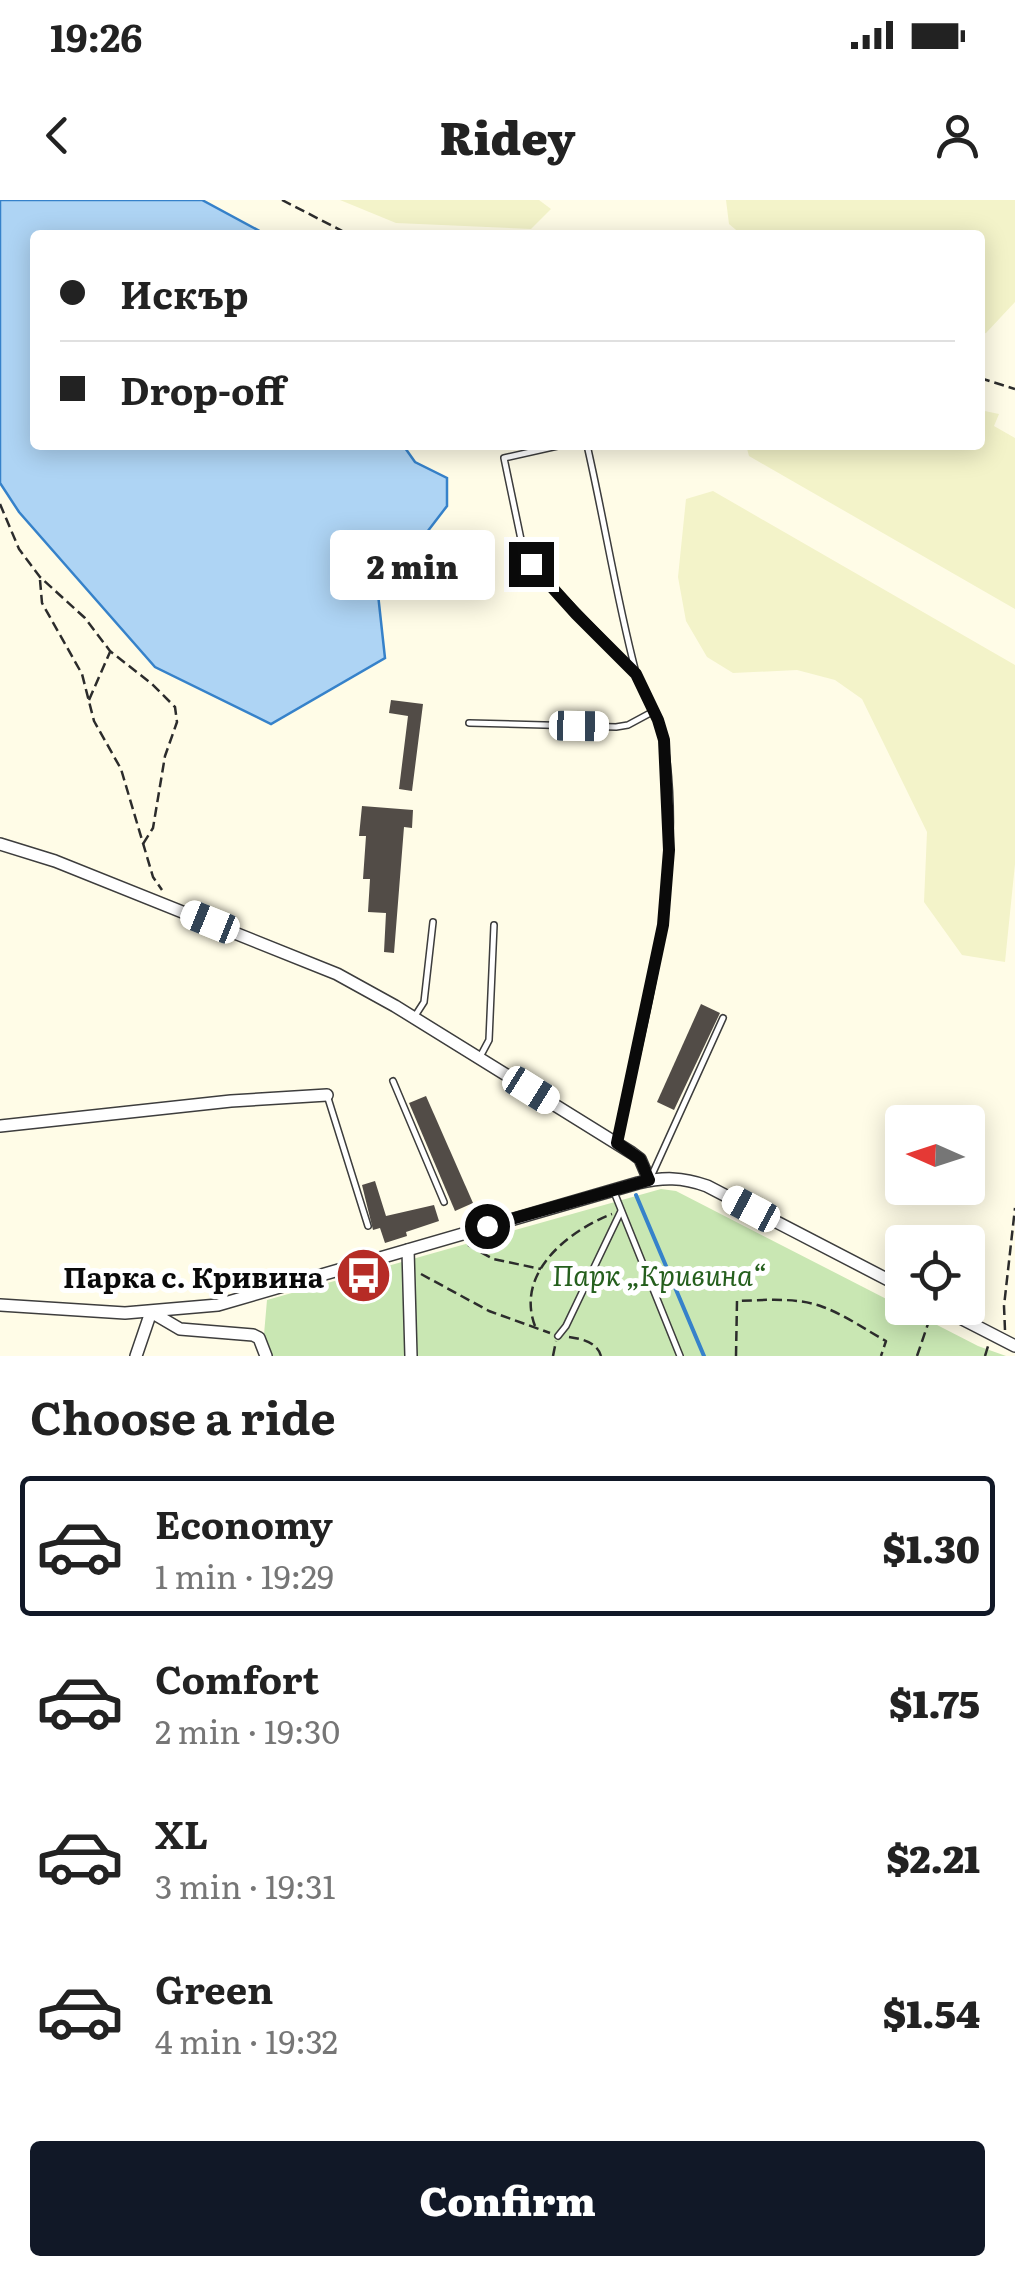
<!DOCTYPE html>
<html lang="en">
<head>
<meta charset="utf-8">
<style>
	:root { --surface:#fff; --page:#f2f2f2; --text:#222; --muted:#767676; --line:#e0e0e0; --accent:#111827 }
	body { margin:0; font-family:Literata,serif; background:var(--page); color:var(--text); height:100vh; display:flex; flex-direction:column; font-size:38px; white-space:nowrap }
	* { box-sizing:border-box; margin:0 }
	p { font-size:32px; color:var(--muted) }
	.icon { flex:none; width:55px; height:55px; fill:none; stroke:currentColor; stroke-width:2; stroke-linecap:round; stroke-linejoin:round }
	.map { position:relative; height:1156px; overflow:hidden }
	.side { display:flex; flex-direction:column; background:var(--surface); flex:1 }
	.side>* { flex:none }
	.banner { position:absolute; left:30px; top:30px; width:955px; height:220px; border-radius:10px; box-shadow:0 5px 25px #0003; display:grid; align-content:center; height:220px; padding:0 30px; background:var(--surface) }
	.needle { width:65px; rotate:273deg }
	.fabs { position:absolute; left:885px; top:905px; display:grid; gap:20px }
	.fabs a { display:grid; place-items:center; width:100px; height:100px; border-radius:10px; background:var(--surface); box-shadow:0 5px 25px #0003; font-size:50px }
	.end { position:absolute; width:45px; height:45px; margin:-22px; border:12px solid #0a0a0a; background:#fff; box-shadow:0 0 0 5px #fff }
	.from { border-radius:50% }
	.bubble { position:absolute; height:70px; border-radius:10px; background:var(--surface); box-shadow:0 5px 25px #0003; font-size:32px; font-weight:800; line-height:70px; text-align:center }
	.car { position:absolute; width:30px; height:60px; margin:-30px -15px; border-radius:12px; box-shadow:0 0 8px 2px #0007; background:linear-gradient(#fff 24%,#345 0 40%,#fff 0 76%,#345 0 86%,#fff 0) }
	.banner b { display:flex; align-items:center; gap:35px; height:95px; font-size:38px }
	.banner b+b { border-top:2px solid var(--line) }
	.banner i { width:25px; height:25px; background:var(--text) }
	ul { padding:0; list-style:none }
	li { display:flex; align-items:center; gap:30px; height:140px; margin:0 20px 15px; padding:0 10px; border:5px solid transparent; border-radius:10px }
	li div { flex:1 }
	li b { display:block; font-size:38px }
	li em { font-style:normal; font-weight:800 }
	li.active { border-color:var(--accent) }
	li>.icon { width:90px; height:90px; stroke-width:1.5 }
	h2 { padding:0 30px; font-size:45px; line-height:120px }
	.primary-button { display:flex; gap:20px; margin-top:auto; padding:20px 30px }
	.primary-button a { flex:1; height:115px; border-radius:10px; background:var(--accent); color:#fff; font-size:40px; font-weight:800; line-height:115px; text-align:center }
	.status { display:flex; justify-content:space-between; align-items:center; height:70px; padding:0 50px; background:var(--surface); direction:ltr }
	.status svg { height:28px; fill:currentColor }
	header { display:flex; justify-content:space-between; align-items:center; height:130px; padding:0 30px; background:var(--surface); font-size:45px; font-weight:800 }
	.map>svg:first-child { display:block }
	.farmland { fill:#f3f3c9 }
	.green { fill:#c9e7b3 }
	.water { fill:#aed4f4; stroke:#3682ca; stroke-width:2.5 }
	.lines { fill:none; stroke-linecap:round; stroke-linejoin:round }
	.stream { stroke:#3682ca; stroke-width:4 }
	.building { fill:#524c47 }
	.lane-casing { stroke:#3d3d3d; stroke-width:8 }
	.street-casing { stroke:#3d3d3d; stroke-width:14 }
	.path { stroke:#2c2c2c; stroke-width:2.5; stroke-dasharray:10 5; stroke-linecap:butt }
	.lane { stroke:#fff; stroke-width:5 }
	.street { stroke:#fff; stroke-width:11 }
	.route { stroke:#0a0a0a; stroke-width:12 }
	.labels { text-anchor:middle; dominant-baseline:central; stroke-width:10; stroke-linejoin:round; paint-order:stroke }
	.park-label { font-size:28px; font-style:italic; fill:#255f1d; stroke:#fff }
	.poi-label { font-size:28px; font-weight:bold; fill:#0a0a0a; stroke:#fff; text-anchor:end }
</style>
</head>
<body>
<div class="status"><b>19:26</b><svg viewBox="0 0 49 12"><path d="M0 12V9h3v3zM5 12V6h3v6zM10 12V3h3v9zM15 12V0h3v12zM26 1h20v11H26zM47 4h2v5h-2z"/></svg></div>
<header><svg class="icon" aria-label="back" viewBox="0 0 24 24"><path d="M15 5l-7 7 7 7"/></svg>Ridey<svg class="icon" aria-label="person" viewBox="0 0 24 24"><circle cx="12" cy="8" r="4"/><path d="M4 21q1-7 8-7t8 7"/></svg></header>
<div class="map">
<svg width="1015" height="1156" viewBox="0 0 1015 1156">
	<rect width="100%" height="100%" fill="#fffce7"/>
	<g class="farmland">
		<polygon points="340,0 539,0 551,9 531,29 396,23"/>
		<polygon points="726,0 1015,0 1015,102 986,133 980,134 980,35 742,35 729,24"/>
		<polygon points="980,210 999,214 994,226 1015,238 1015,409 749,256 746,245 980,245"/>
		<polygon points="713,291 1015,465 1015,664 1005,762 962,755 924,702 927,632 862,499 835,480 797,470 733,473 707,457 686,421 678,377 686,299"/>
	</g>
	<polygon class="green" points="661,989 676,991 978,1146 1006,1156 266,1156 263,1146 267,1100"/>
	<polygon class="water" points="0,0 202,0 267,35 35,35 35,245 403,245 415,262 447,278 447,306 398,370 376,376 385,458 271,524 155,467 19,312 0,283"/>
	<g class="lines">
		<polyline class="stream" points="636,995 704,1156"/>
	</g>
	<g class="building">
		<polygon points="391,500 423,504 412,591 399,589 408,516 389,513"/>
		<polygon points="362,606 413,610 412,628 404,627 394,753 384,752 386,713 368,712 370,679 363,679 366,636 359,636"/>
		<polygon points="701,804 720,813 674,910 657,902"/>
		<polygon points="426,896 473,1003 455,1011 409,903"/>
		<polygon points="375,981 386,1016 434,1005 439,1021 406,1032 407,1036 385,1043 380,1028 373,1030 362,985"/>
	</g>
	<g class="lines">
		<defs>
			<g id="lane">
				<polyline points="562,245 504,258 523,349 531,364 634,471"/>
				<path d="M587 245C604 319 616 396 635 469 642 494 659 514 664 540 686 675 646 810 618 940"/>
				<polyline points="469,523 616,527 628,525 654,511"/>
				<polyline points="415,816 424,802 433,722"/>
				<polyline points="481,855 489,840 494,725"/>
				<polyline points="393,881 444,1002"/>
				<polyline points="327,895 368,1026"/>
				<polyline points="650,979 723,818"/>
				<polyline points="614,992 680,1156"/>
				<polyline points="558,1136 566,1126 621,1011"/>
			</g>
			<g id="street">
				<polyline points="0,644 55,661 337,774 395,806 632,953 640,959 649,980"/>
				<polyline points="0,926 231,901 327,895"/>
				<polyline points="408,1050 411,1156"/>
				<path d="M0 1105 125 1113 218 1105 638 983C663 977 682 977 707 986L902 1087"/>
				<polyline points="941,1108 1015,1146"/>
				<polyline points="136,1156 151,1112 180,1129 253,1135 259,1138 266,1156"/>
			</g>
		</defs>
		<use href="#lane" class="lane-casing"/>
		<use href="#street" class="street-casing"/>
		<g class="path">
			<polyline points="282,0 350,35"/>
			<polyline points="704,35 711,35"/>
			<polyline points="980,178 1015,189"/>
			<polyline points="0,304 19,349 40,377 85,418 110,451 152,484 175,507 177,522 165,556 153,628 143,644"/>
			<polyline points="40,380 42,403 82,474 94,521 121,569 153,677 162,690"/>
			<polyline points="89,500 110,452"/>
			<polyline points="468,1045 493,1059 541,1069"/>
			<polyline points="421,1074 489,1111 550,1133"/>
			<path d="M535 1126C515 1073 568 1031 612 1014"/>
			<polyline points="1005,1130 1004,1106 1015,1008"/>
			<path d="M569 1137C582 1139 597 1142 601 1156"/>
			<polyline points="553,1156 556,1141"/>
			<path d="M736 1156 737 1101C765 1100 797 1097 823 1107 845 1115 866 1130 886 1141L881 1156"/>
			<polyline points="917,1156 931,1115"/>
			<polyline points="985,1156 989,1143"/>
		</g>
		<use href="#lane" class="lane"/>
		<use href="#street" class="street"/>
	</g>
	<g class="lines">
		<polyline class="route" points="487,1026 649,980 640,959 617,943 663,725 669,650 664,540 658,520 636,474 576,414 531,364"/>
	</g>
	<defs>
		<symbol id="bus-disc" viewBox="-11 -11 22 22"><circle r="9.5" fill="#b62c26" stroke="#fff"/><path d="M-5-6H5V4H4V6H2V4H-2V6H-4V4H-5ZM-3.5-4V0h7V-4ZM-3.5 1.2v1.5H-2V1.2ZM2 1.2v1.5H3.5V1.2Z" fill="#fff"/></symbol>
	</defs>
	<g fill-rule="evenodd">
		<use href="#bus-disc" x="332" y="1044" width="63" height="63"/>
	</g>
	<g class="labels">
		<g class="park-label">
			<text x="659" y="1074">Парк „Кривина“</text>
		</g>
		<g class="poi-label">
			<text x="324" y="1076">Парка с. Кривина</text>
		</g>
	</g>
</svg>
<div class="fabs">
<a><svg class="needle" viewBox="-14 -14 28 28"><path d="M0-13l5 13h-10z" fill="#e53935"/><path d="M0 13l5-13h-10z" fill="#767676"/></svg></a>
<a><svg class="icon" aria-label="locate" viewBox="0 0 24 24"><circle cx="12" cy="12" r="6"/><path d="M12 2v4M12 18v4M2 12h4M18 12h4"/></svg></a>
</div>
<i class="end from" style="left:487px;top:1026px"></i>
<i class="end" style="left:531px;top:364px"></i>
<div class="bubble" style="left:330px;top:330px;width:165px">2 min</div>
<i class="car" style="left:579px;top:526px;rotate:91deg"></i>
<i class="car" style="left:210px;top:722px;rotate:292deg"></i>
<i class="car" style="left:531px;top:890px;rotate:122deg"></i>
<i class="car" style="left:751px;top:1009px;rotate:298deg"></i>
<div class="banner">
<b><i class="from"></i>Искър</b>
<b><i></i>Drop-off</b>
</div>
</div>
<section class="side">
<h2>Choose a ride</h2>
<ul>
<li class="active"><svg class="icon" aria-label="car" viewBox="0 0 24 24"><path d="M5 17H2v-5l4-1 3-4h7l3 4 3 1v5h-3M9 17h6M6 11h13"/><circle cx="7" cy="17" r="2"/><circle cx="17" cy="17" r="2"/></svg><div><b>Economy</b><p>1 min · 19:29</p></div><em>$1.30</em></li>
<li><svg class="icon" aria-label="car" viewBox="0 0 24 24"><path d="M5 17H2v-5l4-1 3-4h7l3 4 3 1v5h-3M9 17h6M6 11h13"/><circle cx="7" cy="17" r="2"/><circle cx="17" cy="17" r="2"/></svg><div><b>Comfort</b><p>2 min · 19:30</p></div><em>$1.75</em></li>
<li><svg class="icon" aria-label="car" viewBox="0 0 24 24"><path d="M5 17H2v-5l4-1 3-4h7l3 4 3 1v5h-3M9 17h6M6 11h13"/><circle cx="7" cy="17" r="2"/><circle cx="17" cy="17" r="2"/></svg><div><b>XL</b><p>3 min · 19:31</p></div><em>$2.21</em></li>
<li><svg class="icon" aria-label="car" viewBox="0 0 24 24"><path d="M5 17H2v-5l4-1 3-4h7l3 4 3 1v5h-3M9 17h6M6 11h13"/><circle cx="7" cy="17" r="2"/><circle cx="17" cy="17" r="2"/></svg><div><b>Green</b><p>4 min · 19:32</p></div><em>$1.54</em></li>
</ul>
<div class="primary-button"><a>Confirm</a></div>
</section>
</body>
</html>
